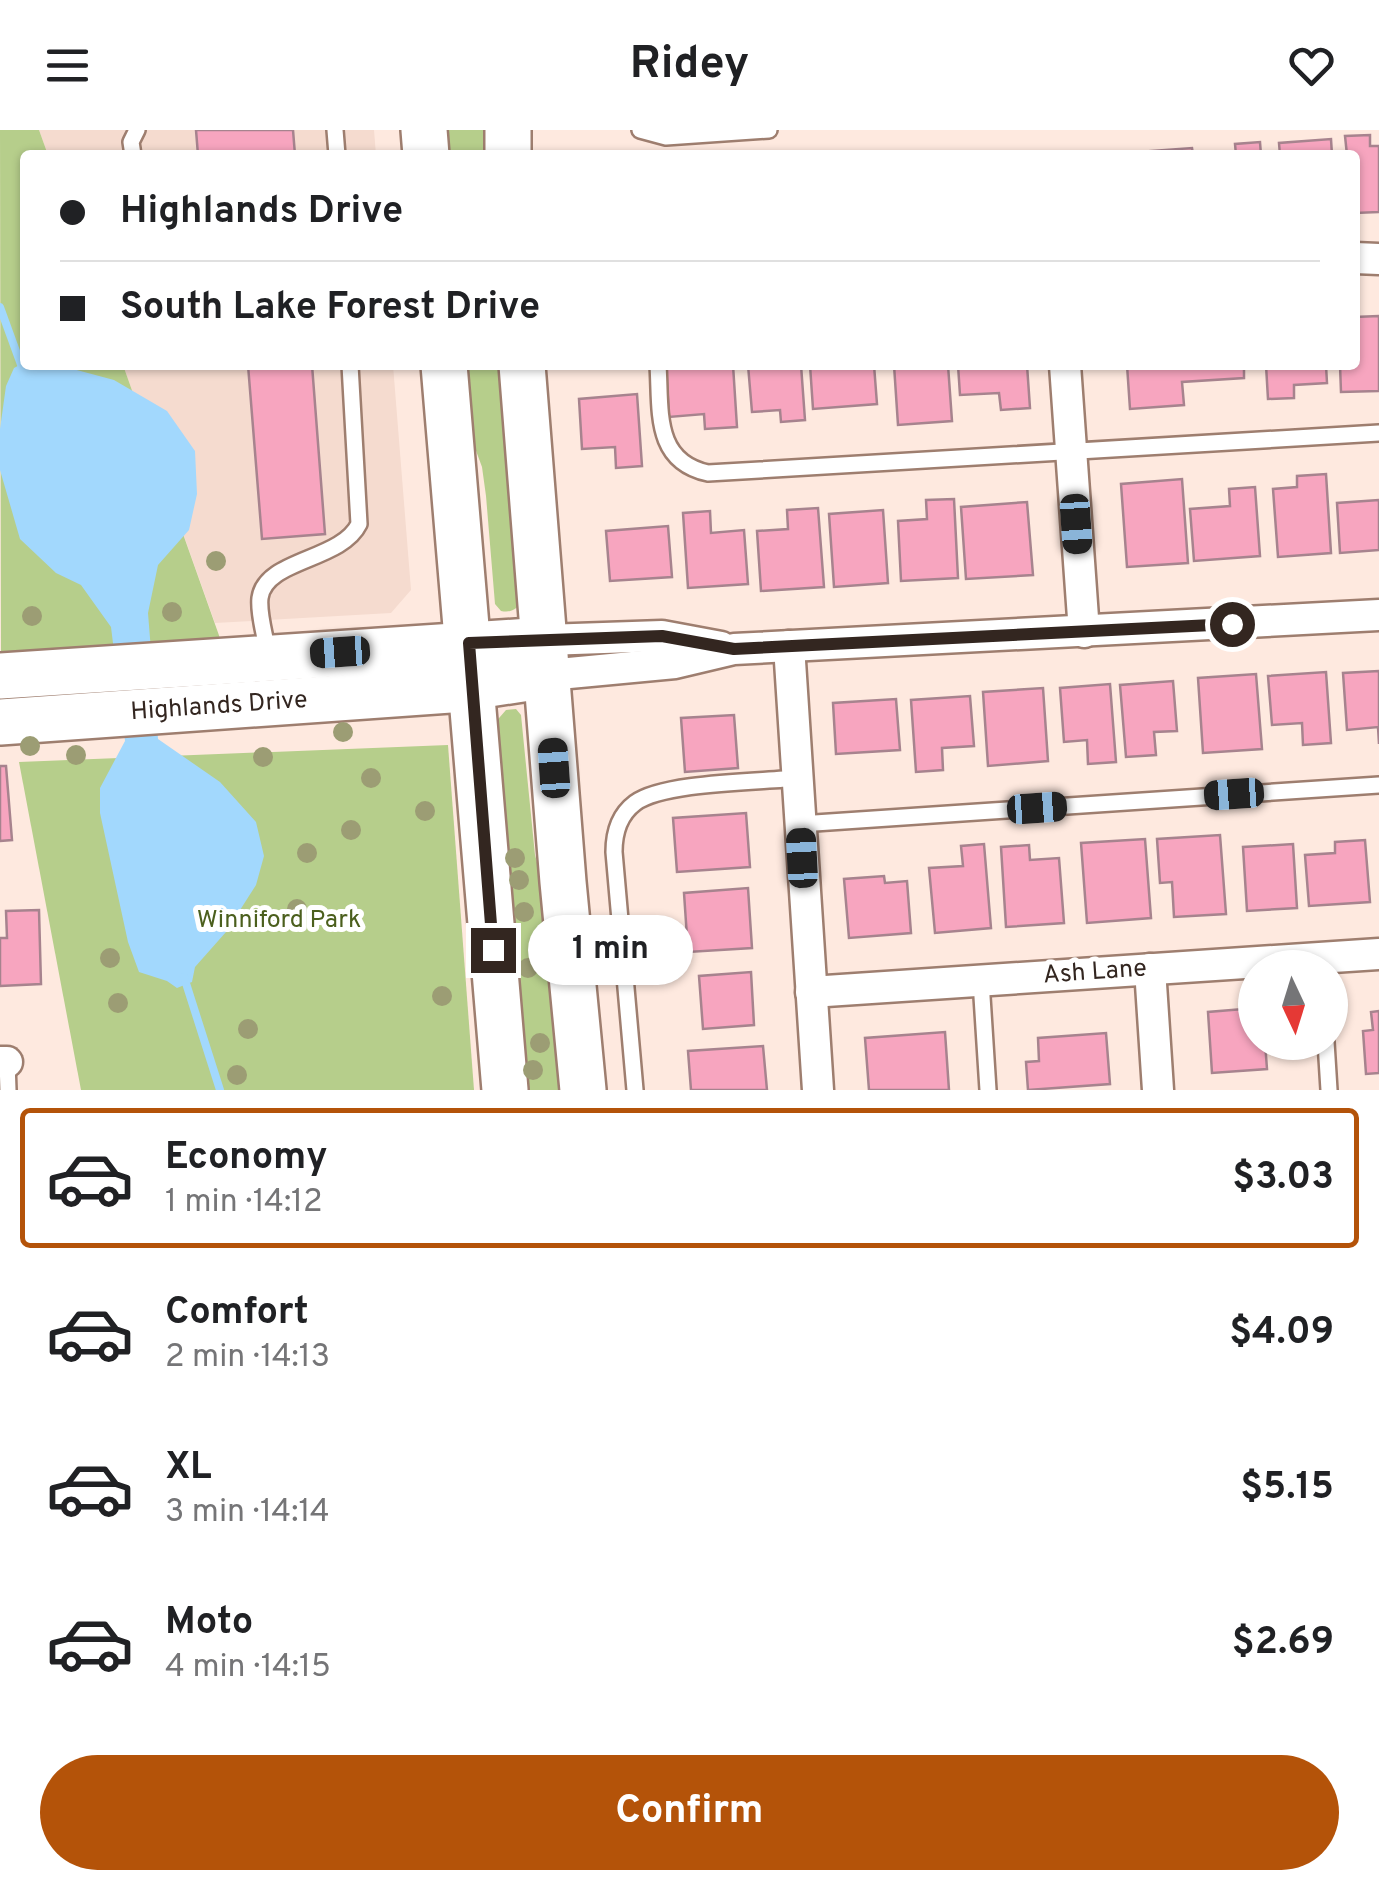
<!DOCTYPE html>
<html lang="en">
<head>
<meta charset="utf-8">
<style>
	:root { --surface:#fff; --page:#f2f2f2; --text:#202124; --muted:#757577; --line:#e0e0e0; --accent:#b45309 }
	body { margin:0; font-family:Overpass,sans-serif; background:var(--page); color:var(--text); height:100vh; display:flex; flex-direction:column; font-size:38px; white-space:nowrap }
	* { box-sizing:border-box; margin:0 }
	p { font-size:32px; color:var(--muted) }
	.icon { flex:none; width:55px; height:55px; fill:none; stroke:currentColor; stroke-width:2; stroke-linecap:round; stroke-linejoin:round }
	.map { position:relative; height:960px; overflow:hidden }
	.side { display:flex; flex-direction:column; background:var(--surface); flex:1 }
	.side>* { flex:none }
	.banner { position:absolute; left:20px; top:20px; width:1340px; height:220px; border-radius:10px; box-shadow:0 2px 8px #0004; display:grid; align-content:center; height:220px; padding:0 40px; background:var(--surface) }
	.needle { width:65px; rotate:176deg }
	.buttons { position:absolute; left:1238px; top:820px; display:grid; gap:20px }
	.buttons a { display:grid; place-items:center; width:110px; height:110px; border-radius:50%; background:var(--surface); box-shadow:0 2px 8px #0004; font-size:50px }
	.end { position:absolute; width:45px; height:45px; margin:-22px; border:12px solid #332620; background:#fff; box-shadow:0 0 0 5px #fff }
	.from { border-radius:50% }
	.bubble { position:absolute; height:70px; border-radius:35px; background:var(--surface); box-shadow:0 2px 8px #0004; font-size:32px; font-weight:700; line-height:70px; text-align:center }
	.car { position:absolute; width:30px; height:60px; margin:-30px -15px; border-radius:12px; box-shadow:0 0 8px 2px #0007; background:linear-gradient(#222 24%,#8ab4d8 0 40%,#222 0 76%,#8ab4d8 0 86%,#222 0) }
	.banner b { display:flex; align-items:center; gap:35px; height:95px; font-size:38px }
	.banner b+b { border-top:2px solid var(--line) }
	.banner i { width:25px; height:25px; background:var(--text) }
	ul { padding:18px 0 0; list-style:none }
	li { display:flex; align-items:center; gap:30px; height:140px; margin:0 20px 15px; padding:0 20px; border:5px solid transparent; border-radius:10px }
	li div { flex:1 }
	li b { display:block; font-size:38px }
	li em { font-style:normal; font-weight:700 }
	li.current { border-color:var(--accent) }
	li>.icon { width:90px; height:90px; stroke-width:1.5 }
	.button { display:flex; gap:20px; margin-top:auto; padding:20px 40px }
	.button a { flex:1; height:115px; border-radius:60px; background:var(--accent); color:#fff; font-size:40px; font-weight:700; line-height:115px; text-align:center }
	header { display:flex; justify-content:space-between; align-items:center; height:130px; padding:0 40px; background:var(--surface); font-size:45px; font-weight:700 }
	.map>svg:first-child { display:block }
	.built { fill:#f5dbcf }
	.green { fill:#b6ce8b }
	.water { fill:#a2d8fd }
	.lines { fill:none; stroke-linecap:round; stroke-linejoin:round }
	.stream { stroke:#a2d8fd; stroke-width:8 }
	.building { fill:#f7a5bf; stroke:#a7838e; stroke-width:2.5 }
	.lane-casing { stroke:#9e7e6f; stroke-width:20 }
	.street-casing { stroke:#9e7e6f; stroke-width:35 }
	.secondary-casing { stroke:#9e7e6f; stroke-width:50 }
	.lane { stroke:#fff; stroke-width:15 }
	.street { stroke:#fff; stroke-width:30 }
	.secondary { stroke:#fff; stroke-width:45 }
	.tree { fill:#9c9d74 }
	.route { stroke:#332620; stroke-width:12 }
	.labels { text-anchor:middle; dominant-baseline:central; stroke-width:10; stroke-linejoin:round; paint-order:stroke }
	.street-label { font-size:25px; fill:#332620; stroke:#fff }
	.park-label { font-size:25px; fill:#4b5f1d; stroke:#fff }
</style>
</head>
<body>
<header><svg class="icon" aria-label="menu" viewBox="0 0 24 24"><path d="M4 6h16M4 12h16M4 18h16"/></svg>Ridey<svg class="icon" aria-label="heart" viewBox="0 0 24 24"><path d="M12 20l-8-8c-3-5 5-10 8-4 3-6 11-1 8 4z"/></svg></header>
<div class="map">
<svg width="1379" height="960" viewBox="0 0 1379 960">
	<rect width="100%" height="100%" fill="#fee9df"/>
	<g class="built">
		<polygon points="39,0 374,0 376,25 48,25"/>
		<polygon points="123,235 393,235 411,460 391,483 215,493"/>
	</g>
	<g class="green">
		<polygon points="0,0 39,0 48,25 25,25 25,235 123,235 221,511 1,526"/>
		<polygon points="440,0 487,0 489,25 442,25"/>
		<path d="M460 235H507L523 470C517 479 512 483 501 481L495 474 486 366 482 337 468 299Z"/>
		<polygon points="516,579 521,585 535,725 556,801 572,960 523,960 493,595 506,580"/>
		<polygon points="448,615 474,960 81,960 19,632"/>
	</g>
	<polygon class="water" points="25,232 25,235 58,235 114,250 167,281 195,321 197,364 189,400 158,435 148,483 158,609 220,652 256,692 264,726 256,755 226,802 195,837 192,852 177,858 167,851 139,842 128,812 100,683 100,658 125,611 111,497 81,455 56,443 20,409 0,340 0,299 6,256 14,238"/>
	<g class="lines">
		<g class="stream">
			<polyline points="0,177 24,243"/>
			<polyline points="184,847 220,960"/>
		</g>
	</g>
	<g class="building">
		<polygon points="196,0 293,0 295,25 198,25"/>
		<polygon points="1370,5 1370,16 1379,16 1379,82 1355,83 1355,25 1347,25 1345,6"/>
		<polygon points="1331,9 1332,25 1280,25 1279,13"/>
		<polygon points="1260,12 1261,25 1236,25 1235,14"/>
		<polygon points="1192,18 1193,25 1139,25 1139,22"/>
		<polygon points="1379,186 1379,261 1341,262 1340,235 1355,235 1355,187"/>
		<polygon points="248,235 312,235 325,404 262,409"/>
		<polygon points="666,235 733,235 737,297 705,299 704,284 669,287"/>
		<polygon points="748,235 801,235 805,290 781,292 780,280 752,282"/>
		<polygon points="810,235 874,235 877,274 813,279"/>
		<polygon points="894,235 948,235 952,291 898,295"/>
		<polygon points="958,235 1027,235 1030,278 1001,280 999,263 960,265"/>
		<polygon points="1127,235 1244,235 1244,248 1182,252 1184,275 1130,279"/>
		<polygon points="1266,235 1326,235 1327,253 1294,255 1294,268 1268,269"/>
		<polygon points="637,264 642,336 616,338 615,317 582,319 579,269"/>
		<polygon points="1326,344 1331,423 1278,427 1273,359 1297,357 1297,346"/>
		<polygon points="1182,349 1188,433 1127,437 1121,354"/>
		<polygon points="1255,357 1260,426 1194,431 1190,379 1230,376 1229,359"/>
		<polygon points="954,369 958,448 901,451 898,391 927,389 926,370"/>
		<polygon points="1379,370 1379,420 1340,423 1337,373"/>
		<polygon points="1027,372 1033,445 966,449 961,377"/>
		<polygon points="818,378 824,457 761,461 757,401 788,399 787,380"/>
		<polygon points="883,380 888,453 834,457 829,384"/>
		<polygon points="710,381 711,403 744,400 748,454 688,458 683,383"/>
		<polygon points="668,396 672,447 610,451 606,401"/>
		<polygon points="1379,541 1379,614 1378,597 1347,600 1343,543"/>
		<polygon points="1326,542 1331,613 1303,615 1302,593 1272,595 1268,546"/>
		<polygon points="1256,544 1262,619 1203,623 1198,548"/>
		<polygon points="1173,551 1177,601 1154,602 1156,625 1126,627 1120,555"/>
		<polygon points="1110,554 1116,632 1088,634 1087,610 1064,612 1060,558"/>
		<polygon points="1043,558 1048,631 988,636 983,562"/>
		<polygon points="970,566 974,616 942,618 943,640 916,642 911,570"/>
		<polygon points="896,569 900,620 836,624 833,573"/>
		<polygon points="734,585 738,638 685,642 681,588"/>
		<polygon points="0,636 6,636 12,710 0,711"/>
		<polygon points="746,683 750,737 677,742 673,688"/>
		<polygon points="1220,705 1226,784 1174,787 1172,752 1160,753 1157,709"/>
		<polygon points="1145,709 1151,788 1087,793 1081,713"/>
		<polygon points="1365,710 1370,772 1309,776 1305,725 1335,723 1335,712"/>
		<polygon points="984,714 991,798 935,803 929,738 963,736 961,716"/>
		<polygon points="1293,714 1297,778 1247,781 1243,717"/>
		<polygon points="1029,715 1030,730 1059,728 1064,793 1006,797 1001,717"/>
		<polygon points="884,746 885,753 907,751 911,803 849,808 844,749"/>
		<polygon points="748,758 752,818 688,822 684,763"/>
		<polygon points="39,780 41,854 0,856 0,808 7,808 6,781"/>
		<polygon points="751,842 754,895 703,899 699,846"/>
		<polygon points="1255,878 1255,912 1265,912 1267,939 1212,943 1208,882"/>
		<polygon points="1379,881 1379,943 1366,944 1363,901 1373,900 1371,882"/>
		<polygon points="945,902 949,960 869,960 865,908"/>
		<polygon points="1106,903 1110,954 1028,960 1026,932 1039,931 1038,908"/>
		<polygon points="763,916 767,960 691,960 688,921"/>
	</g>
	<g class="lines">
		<defs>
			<g id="lane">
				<polyline points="335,0 337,25"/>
				<polyline points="640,0 666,7 769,0"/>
				<polyline points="133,25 131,12 137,0"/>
				<path d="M658 235C661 280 653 331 708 343L1379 303"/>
				<path d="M268 524C266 508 258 485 260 468 265 429 341 431 359 394L350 235"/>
				<polyline points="800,694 1379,655"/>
				<polyline points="981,851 988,960"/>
				<polyline points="1326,912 1329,960"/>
				<polyline points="7,932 8,960"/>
				<path d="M635 960 614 722C614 704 619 685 635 673 663 652 759 652 797 648"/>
			</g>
			<g id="street">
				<polyline points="1355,128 1379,129"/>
				<polyline points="1065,235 1084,502"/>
				<polyline points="545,510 662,506 721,517"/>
				<polyline points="789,516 818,960"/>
				<polyline points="548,545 675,533 734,519 1379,485"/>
				<polyline points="1150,839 1158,960"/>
				<polyline points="811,862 1379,824"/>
				<polyline points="0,932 7,932"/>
			</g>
			<g id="secondary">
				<polyline points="424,0 426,25"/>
				<polyline points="508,0 508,25"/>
				<polyline points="444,235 505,960"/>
				<polyline points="522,235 563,752 583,960"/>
				<polyline points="0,546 545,510"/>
				<polyline points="0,592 450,560 548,545"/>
			</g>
		</defs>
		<use href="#lane" class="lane-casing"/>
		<use href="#street" class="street-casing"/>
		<use href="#secondary" class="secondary-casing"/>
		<use href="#lane" class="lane"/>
		<use href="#street" class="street"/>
		<use href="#secondary" class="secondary"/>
	</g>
	<g class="tree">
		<circle cx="216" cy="431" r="10"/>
		<circle cx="172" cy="482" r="10"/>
		<circle cx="32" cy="486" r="10"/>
		<circle cx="343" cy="602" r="10"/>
		<circle cx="30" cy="616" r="10"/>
		<circle cx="76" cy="625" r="10"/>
		<circle cx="263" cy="627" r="10"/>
		<circle cx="371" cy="648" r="10"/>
		<circle cx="425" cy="681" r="10"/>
		<circle cx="351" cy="700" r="10"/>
		<circle cx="307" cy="723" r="10"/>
		<circle cx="515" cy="728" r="10"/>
		<circle cx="519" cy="750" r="10"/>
		<circle cx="297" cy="779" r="10"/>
		<circle cx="524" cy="782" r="10"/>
		<circle cx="110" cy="828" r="10"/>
		<circle cx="528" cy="838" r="10"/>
		<circle cx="442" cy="866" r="10"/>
		<circle cx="118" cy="873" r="10"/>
		<circle cx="248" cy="899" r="10"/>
		<circle cx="540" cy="913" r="10"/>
		<circle cx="533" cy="940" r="10"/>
		<circle cx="237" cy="945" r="10"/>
	</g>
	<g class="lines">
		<polyline class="route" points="493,820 469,513 662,506 734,519 1232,494"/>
	</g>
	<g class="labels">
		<g class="street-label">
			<text transform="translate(219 577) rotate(-4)">Highlands Drive</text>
			<text transform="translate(1095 843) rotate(-4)">Ash Lane</text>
		</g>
		<g class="park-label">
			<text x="279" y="791">Winniford Park</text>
		</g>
	</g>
</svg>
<div class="buttons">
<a><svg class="needle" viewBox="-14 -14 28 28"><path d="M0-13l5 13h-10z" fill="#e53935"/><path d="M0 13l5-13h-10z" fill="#757577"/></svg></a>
</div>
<i class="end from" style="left:1232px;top:494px"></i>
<i class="end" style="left:493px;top:820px"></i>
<div class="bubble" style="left:528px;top:785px;width:165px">1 min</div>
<i class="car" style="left:1076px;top:394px;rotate:176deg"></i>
<i class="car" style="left:340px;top:522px;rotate:266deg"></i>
<i class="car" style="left:554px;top:638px;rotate:356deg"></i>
<i class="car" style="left:1234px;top:664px;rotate:266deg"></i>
<i class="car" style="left:1037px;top:678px;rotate:86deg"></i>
<i class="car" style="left:802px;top:728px;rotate:357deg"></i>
<div class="banner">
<b><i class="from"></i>Highlands Drive</b>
<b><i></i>South Lake Forest Drive</b>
</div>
</div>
<section class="side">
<ul>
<li class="current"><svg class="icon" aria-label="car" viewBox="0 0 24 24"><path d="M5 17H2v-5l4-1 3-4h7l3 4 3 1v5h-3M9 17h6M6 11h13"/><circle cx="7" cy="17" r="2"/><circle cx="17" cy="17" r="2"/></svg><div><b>Economy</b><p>1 min · 14:12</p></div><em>$3.03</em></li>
<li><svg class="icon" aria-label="car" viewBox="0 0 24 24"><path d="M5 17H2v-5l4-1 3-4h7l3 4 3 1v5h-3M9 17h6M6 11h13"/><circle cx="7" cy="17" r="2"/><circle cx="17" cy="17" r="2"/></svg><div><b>Comfort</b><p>2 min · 14:13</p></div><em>$4.09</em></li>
<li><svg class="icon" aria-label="car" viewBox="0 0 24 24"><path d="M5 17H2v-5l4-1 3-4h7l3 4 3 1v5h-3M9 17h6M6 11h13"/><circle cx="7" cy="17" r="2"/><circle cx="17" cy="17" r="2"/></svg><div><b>XL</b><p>3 min · 14:14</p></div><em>$5.15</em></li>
<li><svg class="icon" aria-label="car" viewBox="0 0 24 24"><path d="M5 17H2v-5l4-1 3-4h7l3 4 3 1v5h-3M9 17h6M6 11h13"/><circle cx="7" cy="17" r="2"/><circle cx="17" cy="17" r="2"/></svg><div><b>Moto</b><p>4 min · 14:15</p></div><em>$2.69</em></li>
</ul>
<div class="button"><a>Confirm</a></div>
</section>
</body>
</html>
